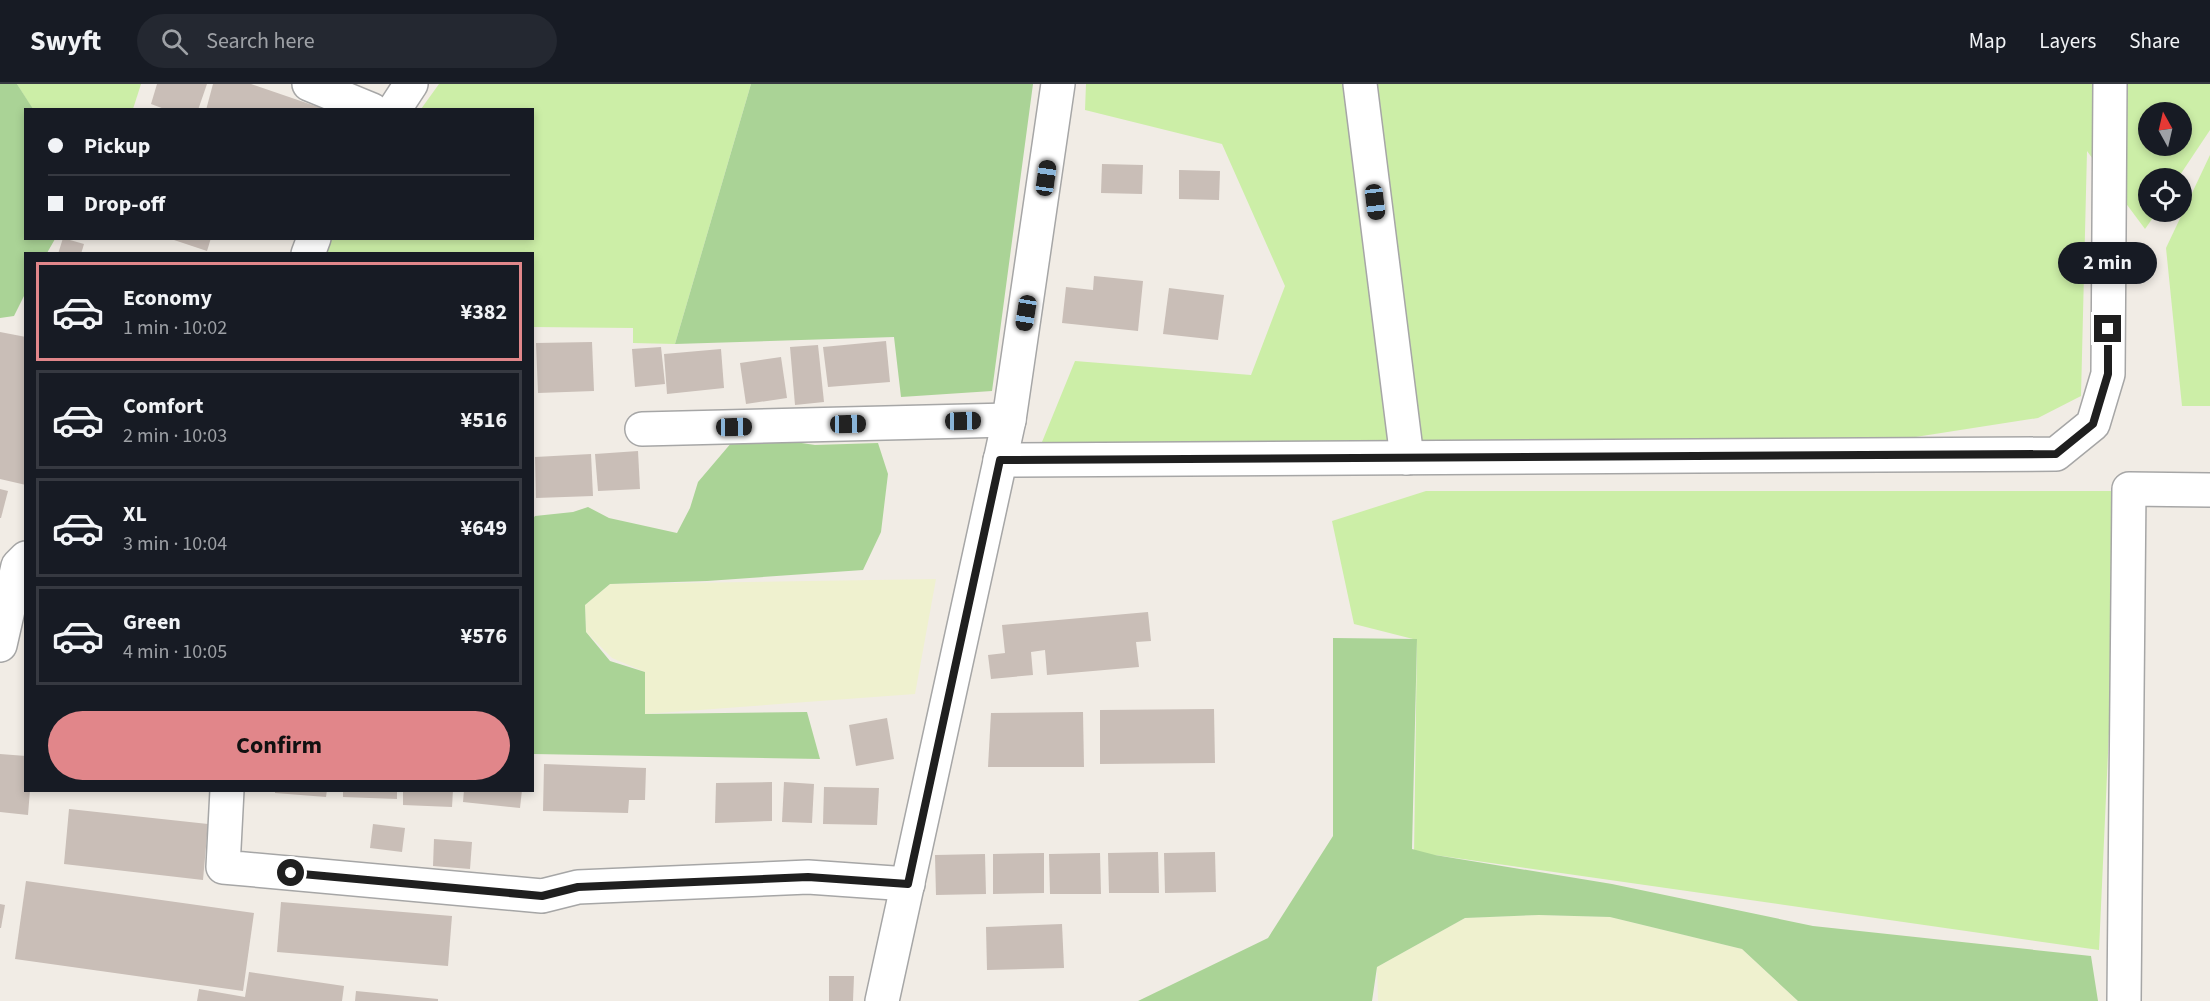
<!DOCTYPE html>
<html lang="en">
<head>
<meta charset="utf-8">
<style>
	:root { --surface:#171b24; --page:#242831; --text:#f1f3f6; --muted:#9ea1a6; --line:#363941; --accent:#e1868a }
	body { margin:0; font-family:"Source Sans 3",sans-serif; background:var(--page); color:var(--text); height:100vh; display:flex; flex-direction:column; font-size:22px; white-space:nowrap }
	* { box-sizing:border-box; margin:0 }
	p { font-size:20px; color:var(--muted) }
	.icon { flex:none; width:33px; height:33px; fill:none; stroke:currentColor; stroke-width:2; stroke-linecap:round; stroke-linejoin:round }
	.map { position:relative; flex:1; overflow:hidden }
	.panel { position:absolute; left:24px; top:168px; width:510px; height:540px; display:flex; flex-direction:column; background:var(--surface); border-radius:0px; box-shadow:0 3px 9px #0003 }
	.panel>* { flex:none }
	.top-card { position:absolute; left:24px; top:24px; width:510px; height:132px; border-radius:0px; box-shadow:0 3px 9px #0003; display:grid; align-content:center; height:132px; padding:0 24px; background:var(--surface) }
	.needle { width:39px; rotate:352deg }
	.fabs { position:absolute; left:2138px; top:18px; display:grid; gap:12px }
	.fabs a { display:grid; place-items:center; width:54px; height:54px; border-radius:50%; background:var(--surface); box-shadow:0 3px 9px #0003; font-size:30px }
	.end { position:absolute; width:27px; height:27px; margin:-14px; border:8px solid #1f1f1f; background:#fff; box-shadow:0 0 0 3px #fff }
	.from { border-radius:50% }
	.bubble { position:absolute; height:42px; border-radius:21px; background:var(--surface); box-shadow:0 3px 9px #0003; font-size:20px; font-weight:700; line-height:42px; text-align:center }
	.car { position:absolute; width:18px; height:36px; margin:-18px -9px; border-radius:8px; box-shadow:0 0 4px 2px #0007; background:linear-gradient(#222 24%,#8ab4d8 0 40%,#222 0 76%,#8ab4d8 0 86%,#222 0) }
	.top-card b { display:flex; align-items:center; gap:21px; height:57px; font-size:22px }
	.top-card b+b { border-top:2px solid var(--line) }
	.top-card i { width:15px; height:15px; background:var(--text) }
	ul { padding:10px 0 0; list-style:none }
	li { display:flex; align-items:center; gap:18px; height:99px; margin:0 12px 9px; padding:0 12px; border:3px solid var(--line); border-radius:0px }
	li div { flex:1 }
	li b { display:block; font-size:22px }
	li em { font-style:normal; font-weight:700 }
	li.active { border-color:var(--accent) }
	li>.icon { width:54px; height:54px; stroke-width:1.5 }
	.primary-button { display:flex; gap:12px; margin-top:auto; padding:12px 24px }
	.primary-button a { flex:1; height:69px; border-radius:36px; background:var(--accent); color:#111; font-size:24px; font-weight:700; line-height:69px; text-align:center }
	header { display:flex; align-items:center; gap:36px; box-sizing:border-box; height:84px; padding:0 30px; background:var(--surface); border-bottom:2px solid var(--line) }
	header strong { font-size:28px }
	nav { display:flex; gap:33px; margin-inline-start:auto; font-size:21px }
	.search { width:420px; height:54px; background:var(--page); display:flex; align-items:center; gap:15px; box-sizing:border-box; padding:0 21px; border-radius:33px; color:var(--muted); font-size:22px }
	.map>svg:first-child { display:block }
	.farmland { fill:#eff1cf }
	.grass { fill:#cceea7; fill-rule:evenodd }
	.forest { fill:#aad396 }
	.building { fill:#c9beb7 }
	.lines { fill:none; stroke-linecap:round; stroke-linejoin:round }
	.minor-casing { stroke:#a6a6a6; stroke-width:36 }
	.minor { stroke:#fff; stroke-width:33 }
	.route { stroke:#1f1f1f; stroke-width:8 }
</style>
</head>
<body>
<header>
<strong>Swyft</strong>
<div class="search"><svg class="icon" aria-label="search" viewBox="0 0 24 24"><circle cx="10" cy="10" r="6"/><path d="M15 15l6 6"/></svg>Search here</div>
<nav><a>Map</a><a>Layers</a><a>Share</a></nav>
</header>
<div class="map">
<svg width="2210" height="917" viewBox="0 0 2210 917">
	<rect width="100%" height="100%" fill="#f1ece5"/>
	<g class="farmland">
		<polygon points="936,495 915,610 645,630 645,588 612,574 586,548 585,521 610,500"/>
		<polygon points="1539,831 1610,833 1742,865 1798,917 1378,917 1377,883 1465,834"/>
	</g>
	<g class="grass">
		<polygon points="17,0 141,0 133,25 33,26"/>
		<polygon points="439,0 751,0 675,260 633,259 633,244 533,243 532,170 322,170 332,155 532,154 532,26 421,25"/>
		<path d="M1086 0H2210V46L2178 94H2148V128H2157L2145 145 2087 67 2081 312 2038 334 1877 359 1042 358 1075 277 1251 291 1285 202 1222 60 1085 26ZM2148 28H2181V62H2148Z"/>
		<polygon points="2210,71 2210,322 2182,322 2166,164"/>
		<polygon points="1426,407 2120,407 2099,866 1435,771 1414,771 1417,556 1354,540 1332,437"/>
	</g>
	<g class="forest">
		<polygon points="0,0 17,0 33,25 26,26 26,154 55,155 47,169 26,170 25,210 14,232 0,234"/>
		<polygon points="751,0 1033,0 992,307 901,313 894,253 675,260"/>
		<polygon points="775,355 815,361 878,359 888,390 881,448 863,486 707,497 610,500 585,521 586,548 610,577 645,588 645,630 807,628 820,675 533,670 532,436 535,432 573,428 588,423 609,434 677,449 690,424 698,398 732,358"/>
		<polygon points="1333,554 1417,555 1412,765 1435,771 1612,800 1813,842 2091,872 2098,917 1798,917 1742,865 1610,833 1539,831 1465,834 1377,883 1372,917 1138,917 1268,854 1333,752"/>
	</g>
	<g class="building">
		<polygon points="157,0 207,0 198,26 167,26 151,20"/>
		<polygon points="213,0 251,0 327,26 206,26"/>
		<polygon points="1102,80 1143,81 1142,110 1101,109"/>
		<polygon points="1179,86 1220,87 1219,116 1179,115"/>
		<polygon points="63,154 84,160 81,170 58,170"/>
		<polygon points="168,154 211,154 207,167"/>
		<polygon points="1094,192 1143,197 1138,247 1062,239 1066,203 1093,206"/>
		<polygon points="1169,204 1224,211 1218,256 1163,250"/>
		<polygon points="0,248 26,253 26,401 0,395"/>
		<polygon points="886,257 890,298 828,303 823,263"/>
		<polygon points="592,258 594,307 538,309 536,259"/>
		<polygon points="818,261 824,318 795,321 790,263"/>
		<polygon points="661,263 665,300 635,303 632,265"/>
		<polygon points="721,265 724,304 667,310 664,270"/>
		<polygon points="781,273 787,314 746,320 740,279"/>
		<polygon points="638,367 640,405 598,407 595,370"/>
		<polygon points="591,370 593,412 536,414 535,373"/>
		<polygon points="0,405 8,407 1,434 0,434"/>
		<polygon points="1148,528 1151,557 1136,558 1139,583 1047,591 1045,566 1031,568 1033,591 991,595 988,571 1005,569 1002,541"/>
		<polygon points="1214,625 1215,679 1100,680 1100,626"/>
		<polygon points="1083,628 1084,683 988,683 991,629"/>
		<polygon points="887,634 894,675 856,682 849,641"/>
		<polygon points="0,670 26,672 26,706 30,706 28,731 0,728"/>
		<polygon points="544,680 646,684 645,716 629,716 628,729 543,727"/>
		<polygon points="772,698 772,737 715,739 716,699"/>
		<polygon points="784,698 814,700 812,739 782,738"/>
		<polygon points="824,703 879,704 877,741 823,740"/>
		<polygon points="275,706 327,706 326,713 275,709"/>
		<polygon points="343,706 397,706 397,715 343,713"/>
		<polygon points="403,706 453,706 452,723 403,721"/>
		<polygon points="464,706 522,706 520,724 463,718"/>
		<polygon points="69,725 208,740 203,796 64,780"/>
		<polygon points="373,740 405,744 402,768 370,764"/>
		<polygon points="434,755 472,758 470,785 433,782"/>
		<polygon points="1158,768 1159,809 1109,809 1108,769"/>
		<polygon points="1215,768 1216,808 1165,809 1164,769"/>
		<polygon points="1044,769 1044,809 993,810 993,770"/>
		<polygon points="1100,769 1101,810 1050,810 1049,770"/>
		<polygon points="985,770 986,810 936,811 935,771"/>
		<polygon points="26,797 254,829 243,907 15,875"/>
		<polygon points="281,818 452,832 448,882 277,868"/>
		<polygon points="0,820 5,821 1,844 0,844"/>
		<polygon points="1062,840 1064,884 987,886 986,843"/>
		<polygon points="249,888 344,902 342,917 197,917 199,905 245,913"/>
		<polygon points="829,892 854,892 853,917 829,917"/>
		<polygon points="356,907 438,915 438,917 355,917"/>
	</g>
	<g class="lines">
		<defs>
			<g id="minor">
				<polyline points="309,0 372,26"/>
				<polyline points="1360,0 1407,374"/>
				<polyline points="394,26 411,0"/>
				<polyline points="308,170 314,154"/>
				<polyline points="642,345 1009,336"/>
				<polyline points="1000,376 2056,370 2093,340 2108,290 2110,0"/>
				<polyline points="0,561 18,482 26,474"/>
				<polyline points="227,706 223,783 542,812 578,803 808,793 908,800"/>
				<polyline points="882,917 1009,336 1058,0"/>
				<polyline points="2124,917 2129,405 2210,406"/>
			</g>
		</defs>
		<use href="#minor" class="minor-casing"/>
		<use href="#minor" class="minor"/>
	</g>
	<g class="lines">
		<polyline class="route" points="291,789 542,812 578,803 808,793 908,800 1000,376 2056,370 2093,340 2108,290 2108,245"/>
	</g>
</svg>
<div class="fabs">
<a><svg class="needle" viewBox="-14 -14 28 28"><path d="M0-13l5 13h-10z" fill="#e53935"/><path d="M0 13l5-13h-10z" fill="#9ea1a6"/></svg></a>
<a><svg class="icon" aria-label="locate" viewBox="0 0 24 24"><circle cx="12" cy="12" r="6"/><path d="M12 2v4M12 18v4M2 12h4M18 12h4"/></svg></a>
</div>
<i class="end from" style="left:291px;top:789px"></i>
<i class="end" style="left:2108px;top:245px"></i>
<div class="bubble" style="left:2058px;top:158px;width:99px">2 min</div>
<i class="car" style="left:1046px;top:94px;rotate:8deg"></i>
<i class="car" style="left:1375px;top:118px;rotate:173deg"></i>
<i class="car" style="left:1026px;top:229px;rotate:189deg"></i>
<i class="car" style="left:963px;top:337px;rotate:89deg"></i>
<i class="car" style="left:848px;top:340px;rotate:89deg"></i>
<i class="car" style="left:734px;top:343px;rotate:89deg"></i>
<div class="top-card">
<b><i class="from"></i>Pickup</b>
<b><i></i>Drop-off</b>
</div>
<section class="panel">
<ul>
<li class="active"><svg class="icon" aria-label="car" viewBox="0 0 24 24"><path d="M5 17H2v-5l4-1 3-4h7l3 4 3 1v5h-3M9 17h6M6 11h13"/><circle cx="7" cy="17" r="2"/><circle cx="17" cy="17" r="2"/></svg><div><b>Economy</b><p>1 min · 10:02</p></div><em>¥382</em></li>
<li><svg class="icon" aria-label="car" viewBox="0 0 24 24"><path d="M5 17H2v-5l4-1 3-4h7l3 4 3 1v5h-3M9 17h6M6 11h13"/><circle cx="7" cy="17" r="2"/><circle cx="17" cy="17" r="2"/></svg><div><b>Comfort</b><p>2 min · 10:03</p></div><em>¥516</em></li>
<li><svg class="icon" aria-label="car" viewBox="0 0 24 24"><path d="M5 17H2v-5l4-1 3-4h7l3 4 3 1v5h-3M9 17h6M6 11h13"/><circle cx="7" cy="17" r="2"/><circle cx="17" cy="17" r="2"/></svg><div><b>XL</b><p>3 min · 10:04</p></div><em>¥649</em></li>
<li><svg class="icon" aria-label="car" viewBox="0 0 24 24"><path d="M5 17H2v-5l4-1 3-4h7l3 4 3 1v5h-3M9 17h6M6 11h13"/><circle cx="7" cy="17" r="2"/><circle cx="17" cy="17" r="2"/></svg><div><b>Green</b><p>4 min · 10:05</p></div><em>¥576</em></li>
</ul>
<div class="primary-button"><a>Confirm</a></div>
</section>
</div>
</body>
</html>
